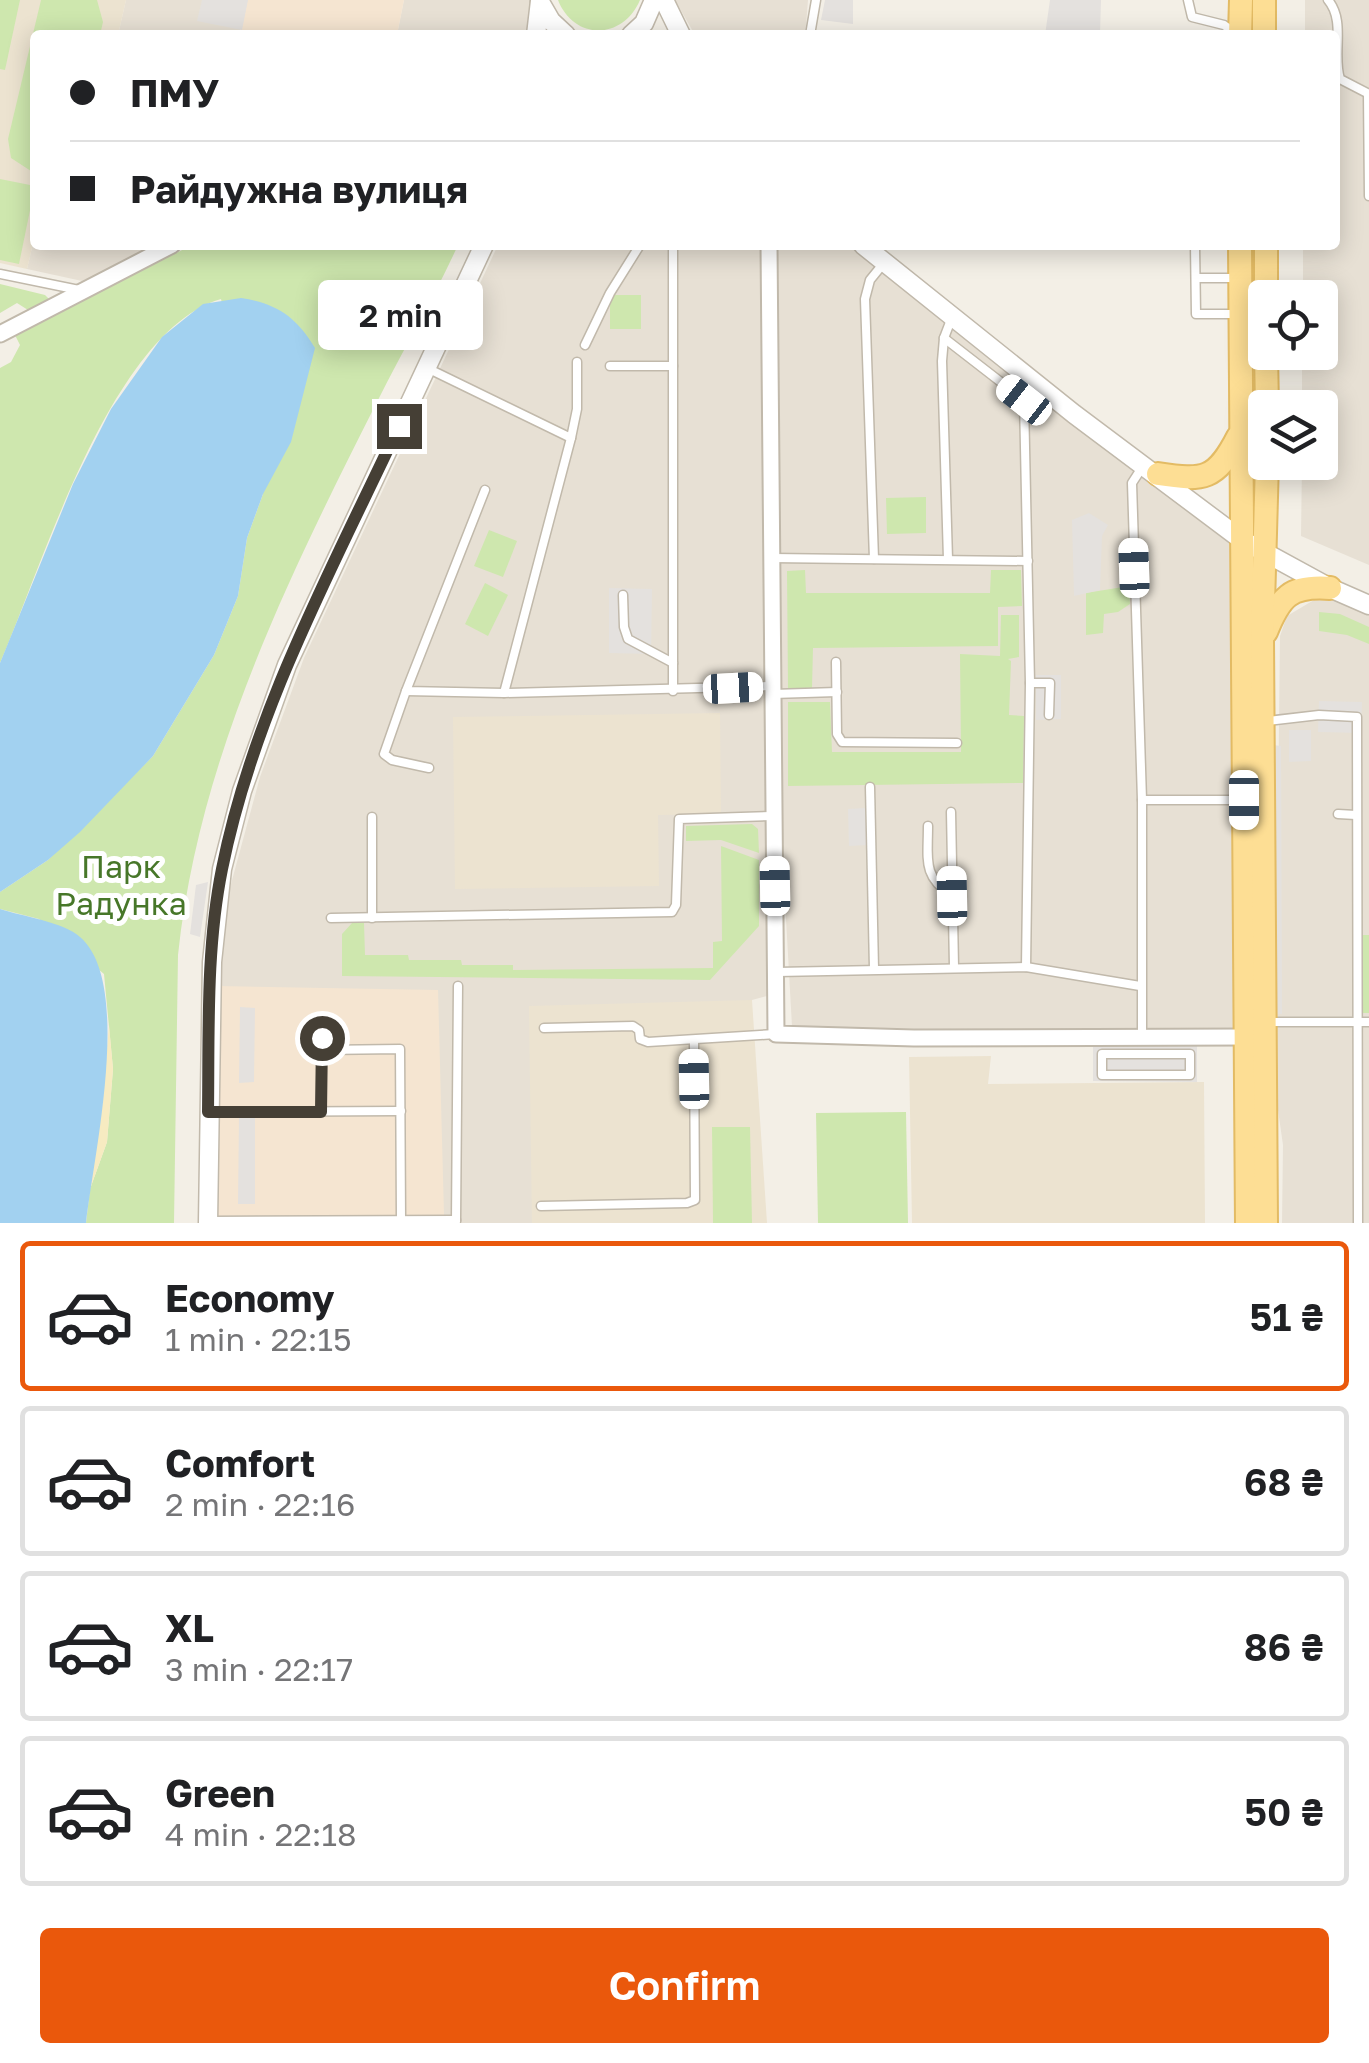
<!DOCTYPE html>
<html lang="en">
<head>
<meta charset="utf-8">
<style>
	:root { --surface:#fff; --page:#f2f2f2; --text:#202124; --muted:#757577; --line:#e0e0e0; --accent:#ea580c }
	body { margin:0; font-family:"Golos Text",sans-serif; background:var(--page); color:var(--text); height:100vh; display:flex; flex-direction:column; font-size:38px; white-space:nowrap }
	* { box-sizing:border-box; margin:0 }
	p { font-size:32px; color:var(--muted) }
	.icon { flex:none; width:55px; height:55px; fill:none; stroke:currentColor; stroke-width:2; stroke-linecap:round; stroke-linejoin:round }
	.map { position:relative; height:1223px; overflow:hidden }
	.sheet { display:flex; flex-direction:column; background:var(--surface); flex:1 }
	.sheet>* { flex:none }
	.hud { position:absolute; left:30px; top:30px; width:1310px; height:220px; border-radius:10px; box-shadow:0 5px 25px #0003; display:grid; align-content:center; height:220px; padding:0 40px; background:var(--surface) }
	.controls { position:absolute; left:1248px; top:280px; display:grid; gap:20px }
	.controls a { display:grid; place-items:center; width:90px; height:90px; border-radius:10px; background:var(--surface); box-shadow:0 5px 25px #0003; font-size:50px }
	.end { position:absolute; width:45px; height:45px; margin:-22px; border:12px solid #453f35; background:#fff; box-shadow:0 0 0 5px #fff }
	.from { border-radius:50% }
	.bubble { position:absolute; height:70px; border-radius:10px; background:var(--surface); box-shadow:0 5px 25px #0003; font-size:32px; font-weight:600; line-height:70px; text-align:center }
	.car { position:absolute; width:30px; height:60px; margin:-30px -15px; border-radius:12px; box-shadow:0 0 8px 2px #0007; background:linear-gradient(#fff 24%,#345 0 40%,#fff 0 76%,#345 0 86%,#fff 0) }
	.hud b { display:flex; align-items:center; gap:35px; height:95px; font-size:38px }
	.hud b+b { border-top:2px solid var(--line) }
	.hud i { width:25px; height:25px; background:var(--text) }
	ul { padding:18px 0 0; list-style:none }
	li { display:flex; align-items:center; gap:30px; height:150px; margin:0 20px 15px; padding:0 20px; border:5px solid var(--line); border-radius:10px }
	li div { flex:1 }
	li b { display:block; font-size:38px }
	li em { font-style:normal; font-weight:600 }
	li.on { border-color:var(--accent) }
	li>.icon { width:90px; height:90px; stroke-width:1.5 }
	.primary-button { display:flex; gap:20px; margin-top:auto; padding:20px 40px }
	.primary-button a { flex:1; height:115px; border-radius:10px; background:var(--accent); color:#fff; font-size:40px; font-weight:600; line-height:115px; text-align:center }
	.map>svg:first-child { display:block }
	.residential { fill:#e7e0d4 }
	.commercial { fill:#f5e5d1 }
	.education { fill:#ece3d0 }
	.green { fill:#cee7ae }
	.sand { fill:#f7ebc1 }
	.parking { fill:#e4e1de }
	.water { fill:#a2d1f0 }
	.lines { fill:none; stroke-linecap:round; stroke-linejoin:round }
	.service-casing { stroke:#c1b9ab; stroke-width:11 }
	.minor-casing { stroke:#c1b9ab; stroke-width:19 }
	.tertiary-casing { stroke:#c1b9ab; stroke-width:21 }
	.primary-casing { stroke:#e3bb64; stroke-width:26 }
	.service { stroke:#fff; stroke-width:8 }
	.minor { stroke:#fff; stroke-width:15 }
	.tertiary { stroke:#fff; stroke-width:18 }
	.primary { stroke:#fdde94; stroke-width:22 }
	.route { stroke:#453f35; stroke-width:12 }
	.labels { text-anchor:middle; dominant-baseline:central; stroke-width:10; stroke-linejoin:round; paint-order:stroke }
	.park-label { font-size:32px; fill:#477729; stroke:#fff }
</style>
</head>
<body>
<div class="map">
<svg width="1369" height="1223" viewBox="0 0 1369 1223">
	<rect width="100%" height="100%" fill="#f3efe6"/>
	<g class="residential">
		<polygon points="126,0 247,0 239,35 118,35"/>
		<polygon points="404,0 533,0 528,35 397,35"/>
		<polygon points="675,0 808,0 806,25 804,35 695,35"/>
		<polygon points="1305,0 1369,0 1369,565 1301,536 1302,463 1320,462 1320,408 1302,407 1302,353 1320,352 1320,298 1303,297 1303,245 1335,245 1335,35 1305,35"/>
		<polygon points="35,235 35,245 159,245 82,281 27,269"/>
		<polygon points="498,245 764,245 771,995 752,1000 532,1223 211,1223 211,1216 444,1215 217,986 228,895 260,777 304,658"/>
		<polygon points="771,245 864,245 1242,540 1246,1037 792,1026 773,686"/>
		<polygon points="1319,597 1334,599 1369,614 1369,1223 1282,1223 1283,1145 1275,1089 1280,636 1287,616"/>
	</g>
	<g class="commercial">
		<polygon points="247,0 404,0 397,35 239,35"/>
		<polygon points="217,986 438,990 444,1215 211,1216"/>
	</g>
	<g class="education">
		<polygon points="0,0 126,0 118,35 35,35 35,235 27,269 0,263"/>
		<polygon points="720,713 721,814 658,815 659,886 455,889 453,717"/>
		<polygon points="752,1000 767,1223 532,1223 529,1006"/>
		<polygon points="991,1056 988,1084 1204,1082 1205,1223 912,1223 909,1057"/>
	</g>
	<g class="green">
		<polygon points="0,0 20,0 5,70 0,69"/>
		<polygon points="41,0 97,0 103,22 100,35 35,35 34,173 11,158 8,139"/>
		<path d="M558 0H640C623 40 574 41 558 0Z"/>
		<polygon points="0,179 35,186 19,264 0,260"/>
		<path d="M192 245H458C434 298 404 348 378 400 289 576 199 757 178 955L174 1223H86L90 1189 107 1142 113 1069 104 974 39 919 0 909V892L48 860 153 756 214 655 238 596 247 538 263 494 221 299C111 331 43 565 0 663V368L11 362 20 345 15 335Z"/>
		<polygon points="0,284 45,295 49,299 28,310 17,303 0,313"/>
		<rect x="610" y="295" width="31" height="34"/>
		<polygon points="926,497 926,533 887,534 886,498"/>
		<polygon points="489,530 517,541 503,577 474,566"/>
		<polygon points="805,570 806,593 990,593 991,570 1021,570 1022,606 998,607 998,646 813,648 812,688 788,689 787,571"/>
		<polygon points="485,583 508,595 488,636 465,624"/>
		<polygon points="1129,586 1130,604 1118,612 1104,614 1103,633 1086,635 1086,593"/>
		<polygon points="1319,612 1340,614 1369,627 1369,644 1347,635 1319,631"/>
		<polygon points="1001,615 1019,615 1019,657 1008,659 1011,661 1009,715 1024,716 1023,783 788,786 788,702 830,702 832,752 961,752 960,654 1000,656"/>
		<polygon points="752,824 758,829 759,853 721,840 686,841 686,826"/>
		<polygon points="721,846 759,860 759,926 710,980 342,976 342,934 352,923 364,923 365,955 408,955 409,960 461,960 462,965 513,965 513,970 713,968 713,942 722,941"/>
		<polygon points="1361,935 1369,935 1369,1013 1362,1013"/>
		<polygon points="906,1112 908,1223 818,1223 816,1113"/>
		<polygon points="712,1127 750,1127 752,1223 713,1223"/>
	</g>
	<polygon class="sand" points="109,1025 113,1069 107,1142 90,1189 103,1098"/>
	<g class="parking">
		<polygon points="202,0 248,0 242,30 197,21"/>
		<polygon points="825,0 853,0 853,24 821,20"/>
		<polygon points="1050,0 1101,0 1100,35 1045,35"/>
		<polygon points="1089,513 1108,525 1102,536 1100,590 1074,596 1072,520"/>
		<polygon points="609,588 652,589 651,654 609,653"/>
		<polygon points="1036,675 1061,675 1061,719 1036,720"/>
		<polygon points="1319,701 1362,702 1361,733 1318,732"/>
		<polygon points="1289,730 1311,730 1311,761 1289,762"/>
		<polygon points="1273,745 1281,746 1282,1014 1273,1014"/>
		<polygon points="866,808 867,845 849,846 848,809"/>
		<polygon points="208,882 200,937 190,934 196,885"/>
		<polygon points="240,1007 255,1008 254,1082 239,1083"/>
		<polygon points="1093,1045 1197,1045 1197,1082 1093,1081"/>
		<polygon points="239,1116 255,1116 255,1204 238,1204"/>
	</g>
	<g class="water">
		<path d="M241 298C276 303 297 317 315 348L291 442 263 494 247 538 238 596 214 655 153 756 80 832 48 860 0 892V663L73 484 111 409 162 337 203 304Z"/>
		<path d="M0 909C21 916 64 922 80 937 134 983 93 1158 86 1223H0Z"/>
	</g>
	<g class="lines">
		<defs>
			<g id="service">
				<polyline points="1188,0 1192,17 1224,25 1235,33"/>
				<path d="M1328 0C1346 21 1332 54 1340 79L1369 94"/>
				<polyline points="810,35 816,0"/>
				<polyline points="1368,94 1369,196"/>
				<polyline points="673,245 673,691"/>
				<polyline points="1195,245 1196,314 1235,314"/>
				<polyline points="0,274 79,290"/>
				<polyline points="1196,278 1236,278"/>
				<polyline points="944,338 1024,400 1030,683 1026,967"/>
				<polyline points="585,345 610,293 640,245"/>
				<polyline points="610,366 673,366"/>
				<polyline points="427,368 571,438"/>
				<polyline points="485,490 406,691 504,693 771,686"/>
				<polyline points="772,558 1028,561"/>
				<polyline points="874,559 865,299 870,280 883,264"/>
				<polyline points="948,559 942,361 944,338 952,317"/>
				<polyline points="623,595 624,627 628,639 673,663"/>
				<polyline points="836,662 837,734 842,742 957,743"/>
				<polyline points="1030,683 1050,683 1049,715"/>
				<polyline points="406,691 384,754 392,760 429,768"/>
				<polyline points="504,693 571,438 577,409 577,362"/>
				<polyline points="773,694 837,692"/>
				<polyline points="1267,721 1319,715 1357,717 1358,1223"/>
				<polyline points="870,787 874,969"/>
				<polyline points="1142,800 1242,800"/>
				<polyline points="951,812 954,967"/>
				<polyline points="1338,814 1356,815"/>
				<path d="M928 826C928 860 922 876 952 896"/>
				<polyline points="331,918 672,912 676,905 679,819 773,816"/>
				<polyline points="372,918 372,817"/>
				<polyline points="777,972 1026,967 1140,986"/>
				<polyline points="1269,1022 1369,1022"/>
				<polyline points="544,1028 633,1026 639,1030 640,1039 648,1042 776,1034"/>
				<polyline points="1142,1038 1142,800 1132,483 1143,466"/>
				<polyline points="321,1050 400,1049 401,1220"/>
				<rect x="1102" y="1054" width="88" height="21"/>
				<polyline points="321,1111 322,1038"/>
				<polyline points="212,1112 401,1111"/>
				<polyline points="541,1206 687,1203 695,1200 694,1041"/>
				<polyline points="210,1221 456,1220"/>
				<polyline points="456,1221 458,986"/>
			</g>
			<g id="minor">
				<polyline points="769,245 776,1034 914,1038 1246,1037"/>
				<polyline points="0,334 172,245"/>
			</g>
			<g id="tertiary">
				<polyline points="664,0 681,35"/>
				<polyline points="540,2 551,21 566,35"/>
				<polyline points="536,35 540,1"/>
				<polyline points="631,35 644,23 654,0"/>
				<polyline points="863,245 1074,414 1242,540 1330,588 1369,605"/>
				<polyline points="208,1223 212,962 222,869 242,791 287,665 484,245"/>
			</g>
			<g id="primary">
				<polyline points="1264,0 1264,35"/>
				<polyline points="1240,35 1241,0"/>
				<polyline points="1240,245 1247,1223"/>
				<polyline points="1266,245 1266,298"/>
				<polyline points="1266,352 1267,408"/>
				<path d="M1158 474C1204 481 1216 480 1238 437"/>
				<path d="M1266 632C1280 597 1290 585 1330 588"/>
				<polyline points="1266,1223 1262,640 1267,462"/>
			</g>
		</defs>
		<use href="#service" class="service-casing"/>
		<use href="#minor" class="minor-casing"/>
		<use href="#tertiary" class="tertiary-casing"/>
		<use href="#primary" class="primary-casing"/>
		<use href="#service" class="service"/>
		<use href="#minor" class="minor"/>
		<use href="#tertiary" class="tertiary"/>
		<use href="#primary" class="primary"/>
	</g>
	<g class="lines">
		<path class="route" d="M322 1038 321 1112H208C209 1032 206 948 222 869 253 713 332 569 399 426"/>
	</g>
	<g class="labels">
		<g class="park-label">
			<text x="121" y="866">Парк<tspan x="121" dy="37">Радунка</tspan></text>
		</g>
	</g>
</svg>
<div class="controls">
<a><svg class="icon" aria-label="locate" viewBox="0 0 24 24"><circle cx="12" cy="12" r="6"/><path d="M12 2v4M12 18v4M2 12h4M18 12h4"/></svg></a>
<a><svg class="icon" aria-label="layers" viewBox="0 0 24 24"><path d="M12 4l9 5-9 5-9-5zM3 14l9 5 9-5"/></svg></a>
</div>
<i class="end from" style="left:322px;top:1038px"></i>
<i class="end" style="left:399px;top:426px"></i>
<div class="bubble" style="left:318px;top:280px;width:165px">2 min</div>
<i class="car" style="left:1024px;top:400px;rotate:308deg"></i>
<i class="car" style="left:1134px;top:568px;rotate:358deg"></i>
<i class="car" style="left:733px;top:688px;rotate:87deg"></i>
<i class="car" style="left:1244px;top:800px;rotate:180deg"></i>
<i class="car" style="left:775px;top:886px;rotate:359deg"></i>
<i class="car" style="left:952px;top:896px;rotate:359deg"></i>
<i class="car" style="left:694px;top:1079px;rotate:359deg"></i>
<div class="hud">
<b><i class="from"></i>ПМУ</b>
<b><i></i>Райдужна вулиця</b>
</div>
</div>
<section class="sheet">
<ul>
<li class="on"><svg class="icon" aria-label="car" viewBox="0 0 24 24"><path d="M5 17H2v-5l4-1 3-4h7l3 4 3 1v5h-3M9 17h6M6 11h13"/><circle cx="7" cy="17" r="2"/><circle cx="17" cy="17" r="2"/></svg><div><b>Economy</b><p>1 min · 22:15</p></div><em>51 ₴</em></li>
<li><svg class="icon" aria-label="car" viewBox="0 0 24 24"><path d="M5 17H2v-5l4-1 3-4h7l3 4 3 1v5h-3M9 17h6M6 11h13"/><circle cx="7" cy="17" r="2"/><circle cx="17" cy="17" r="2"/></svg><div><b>Comfort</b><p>2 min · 22:16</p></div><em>68 ₴</em></li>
<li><svg class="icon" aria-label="car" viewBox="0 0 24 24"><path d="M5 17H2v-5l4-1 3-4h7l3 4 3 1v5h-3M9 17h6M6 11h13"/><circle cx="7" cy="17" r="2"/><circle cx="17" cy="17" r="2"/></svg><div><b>XL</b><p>3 min · 22:17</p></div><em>86 ₴</em></li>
<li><svg class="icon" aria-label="car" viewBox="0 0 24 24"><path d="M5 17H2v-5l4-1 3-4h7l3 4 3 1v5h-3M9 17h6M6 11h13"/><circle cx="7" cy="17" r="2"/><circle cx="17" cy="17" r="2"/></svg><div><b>Green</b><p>4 min · 22:18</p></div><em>50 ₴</em></li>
</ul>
<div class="primary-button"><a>Confirm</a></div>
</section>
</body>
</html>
